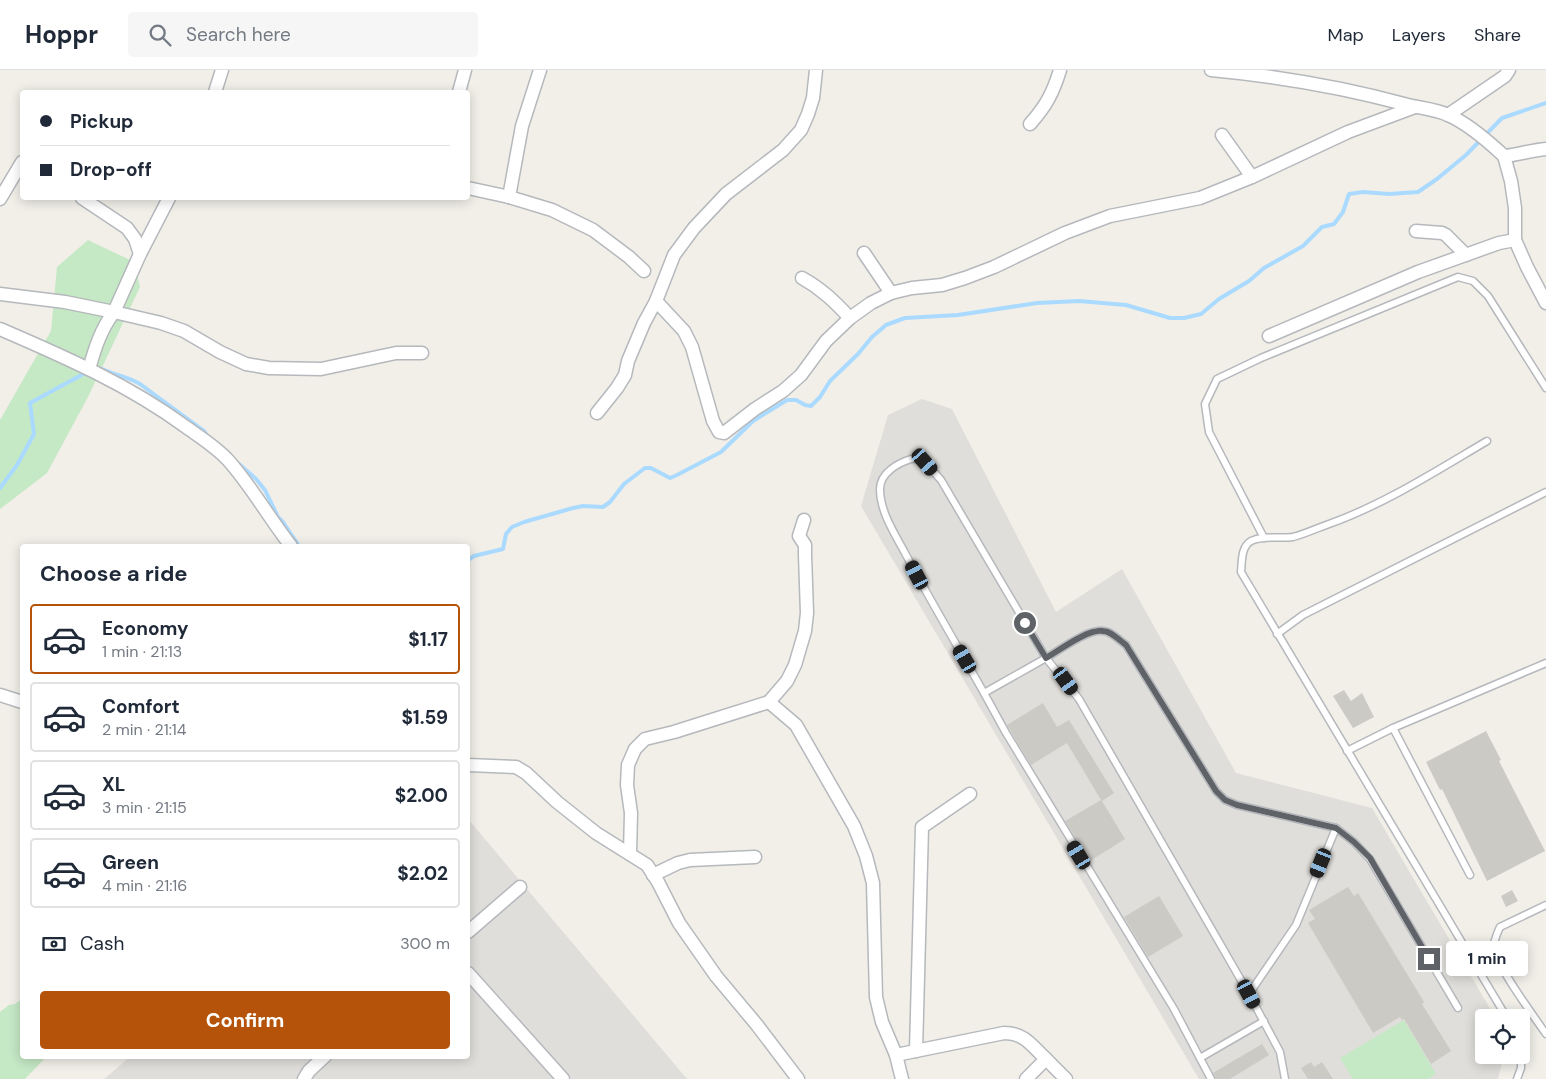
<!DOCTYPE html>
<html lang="en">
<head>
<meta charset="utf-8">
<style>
	:root { --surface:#fff; --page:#f6f6f7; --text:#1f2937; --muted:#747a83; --line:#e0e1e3; --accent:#b45309 }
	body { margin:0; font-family:"DM Sans",sans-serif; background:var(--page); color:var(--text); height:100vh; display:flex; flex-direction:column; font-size:19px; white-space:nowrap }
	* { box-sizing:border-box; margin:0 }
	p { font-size:16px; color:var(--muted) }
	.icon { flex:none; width:28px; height:28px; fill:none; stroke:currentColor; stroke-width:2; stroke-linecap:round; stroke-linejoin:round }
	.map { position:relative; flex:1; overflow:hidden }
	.sheet { position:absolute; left:20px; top:474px; width:450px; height:515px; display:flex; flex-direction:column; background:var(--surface); border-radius:5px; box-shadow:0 2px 12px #0003 }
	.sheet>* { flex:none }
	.hud { position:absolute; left:20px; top:20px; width:450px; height:110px; border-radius:5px; box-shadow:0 2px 12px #0003; display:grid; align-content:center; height:110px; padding:0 20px; background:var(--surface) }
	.tools { position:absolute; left:1475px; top:939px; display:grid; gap:10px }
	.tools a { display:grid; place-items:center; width:55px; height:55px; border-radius:5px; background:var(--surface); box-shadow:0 2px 12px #0003; font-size:25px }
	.end { position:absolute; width:22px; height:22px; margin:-11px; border:6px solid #5f6368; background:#fff; box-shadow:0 0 0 2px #fff }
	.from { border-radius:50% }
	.bubble { position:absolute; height:35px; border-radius:5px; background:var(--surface); box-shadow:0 2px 12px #0003; font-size:16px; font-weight:700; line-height:35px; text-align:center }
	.car { position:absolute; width:15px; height:30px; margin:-15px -8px; border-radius:6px; box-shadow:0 0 4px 1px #0007; background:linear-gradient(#222 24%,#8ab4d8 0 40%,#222 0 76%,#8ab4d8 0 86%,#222 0) }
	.hud b { display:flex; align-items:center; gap:18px; height:48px; font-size:19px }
	.hud b+b { border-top:1px solid var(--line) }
	.hud i { width:12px; height:12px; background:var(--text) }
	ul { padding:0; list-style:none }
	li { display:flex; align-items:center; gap:15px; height:70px; margin:0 10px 8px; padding:0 10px; border:2px solid var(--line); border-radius:5px }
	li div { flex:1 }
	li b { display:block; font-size:19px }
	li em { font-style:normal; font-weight:700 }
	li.active { border-color:var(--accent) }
	li>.icon { width:45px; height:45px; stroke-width:1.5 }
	h2 { padding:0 20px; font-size:22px; line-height:60px }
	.pay { display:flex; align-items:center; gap:12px; height:55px; padding:0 20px; font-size:19px }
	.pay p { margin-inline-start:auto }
	.action { display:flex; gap:10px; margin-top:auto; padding:10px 20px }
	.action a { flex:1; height:58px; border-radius:5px; background:var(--accent); color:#fff; font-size:20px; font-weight:700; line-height:58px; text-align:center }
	header { display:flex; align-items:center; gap:30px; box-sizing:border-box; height:70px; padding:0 25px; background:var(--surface); border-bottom:1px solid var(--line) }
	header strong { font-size:24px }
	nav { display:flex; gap:28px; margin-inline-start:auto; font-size:18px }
	.search { width:350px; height:45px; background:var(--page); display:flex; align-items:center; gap:12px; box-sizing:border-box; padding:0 18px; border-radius:5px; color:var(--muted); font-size:19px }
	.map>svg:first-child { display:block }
	.industrial { fill:#e0deda }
	.green { fill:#c5e8c5 }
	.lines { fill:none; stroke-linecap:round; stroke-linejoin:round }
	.stream { stroke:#aadaff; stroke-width:4 }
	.building { fill:#cccac5 }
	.service-casing { stroke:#b5b8bc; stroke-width:9 }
	.minor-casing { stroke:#b5b8bc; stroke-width:15 }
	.service { stroke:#fff; stroke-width:6 }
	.minor { stroke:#fff; stroke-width:12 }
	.route { stroke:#5f6368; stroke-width:6 }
</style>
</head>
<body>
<header>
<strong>Hoppr</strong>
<div class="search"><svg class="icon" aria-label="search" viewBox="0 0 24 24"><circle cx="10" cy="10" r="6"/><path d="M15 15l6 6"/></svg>Search here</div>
<nav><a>Map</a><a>Layers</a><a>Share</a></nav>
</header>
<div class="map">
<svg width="1546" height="1009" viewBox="0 0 1546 1009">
	<rect width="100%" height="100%" fill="#f1efe8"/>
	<g class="industrial">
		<polygon points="922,329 952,339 1056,542 1122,499 1236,703 1372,738 1495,947 1484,948 1484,985 1504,985 1498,1009 1199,1009 861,436 888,345"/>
		<polygon points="468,749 687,1009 104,1009 131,986 468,986"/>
	</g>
	<g class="green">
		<polygon points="88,170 134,192 140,217 88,327 47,403 0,439 0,350 51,261 57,197"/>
		<polygon points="22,929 22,986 47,986 25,1009 0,1009 0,942 9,935 15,934"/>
		<polygon points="1404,950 1436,1004 1428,1009 1353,1009 1340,988"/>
	</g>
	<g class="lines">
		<g class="stream">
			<path d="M102 299C115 305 128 307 140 314L204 361 208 367"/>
			<polyline points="239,394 256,409 265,420 278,447 283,452 299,476"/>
			<polyline points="0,418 17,395 34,364 30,333 87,302"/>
			<polyline points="468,490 474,486 503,479 506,464 512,457 524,452 573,438 583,436 603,437 610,432 624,414 645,398 651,398 670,408 677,405 721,382 753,351 787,330 796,330 805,335 811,336 820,327 830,311 858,284 872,267 886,255 905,248 958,245 1037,233 1079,231 1126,235 1170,248 1184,248 1201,244 1219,229 1249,211 1264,198 1303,176 1322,157 1334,154 1343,142 1349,124 1363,122 1389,124 1418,122 1437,109 1466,85 1502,48 1546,33"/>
		</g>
	</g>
	<g class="building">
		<polygon points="1344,620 1351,631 1362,623 1374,647 1353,658 1333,626"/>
		<polygon points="1043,633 1057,657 1069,650 1114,723 1102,731 1125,769 1090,791 1065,751 1101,730 1067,673 1031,695 1007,655"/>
		<polygon points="1486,661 1501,690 1499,691 1545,781 1487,811 1442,719 1440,720 1426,692"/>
		<polygon points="1348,817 1354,826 1358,823 1424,932 1422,934 1451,981 1431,994 1404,949 1402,950 1400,947 1373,963 1308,853 1315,849 1309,840"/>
		<polygon points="1512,820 1518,831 1506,837 1501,826"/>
		<polygon points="1159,826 1183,866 1148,887 1124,847"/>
		<polygon points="1262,974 1269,985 1230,1009 1216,1009 1213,1003"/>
		<polygon points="1311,992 1314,997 1322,992 1333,1009 1308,1009 1301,998"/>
	</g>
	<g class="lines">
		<defs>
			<g id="service">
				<path d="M1487 371C1436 401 1385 434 1329 454 1317 458 1305 464 1293 467 1279 469 1264 465 1251 471 1241 477 1242 491 1241 502L1507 948"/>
				<polyline points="1264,468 1209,362 1205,334 1217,309 1261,288 1458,207 1473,211 1488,226 1546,318"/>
				<polyline points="1277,564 1303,545 1546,422"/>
				<path d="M984 623C958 577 930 530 905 483 895 464 880 442 880 419 880 403 898 393 911 389 924 386 933 402 941 410L1046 588C1060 580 1087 559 1103 561 1111 561 1119 570 1126 575L1216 721 1225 730 1237 735 1336 758 1296 855 1249 924"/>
				<polyline points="1393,658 1470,805"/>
				<polyline points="1347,681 1393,658 1546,593"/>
				<polyline points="1336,758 1354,772 1370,789 1458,938"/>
				<path d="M1546 835 1500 857C1497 864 1493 871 1494 879 1496 895 1535 948 1546 964"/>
				<polyline points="1200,988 1264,951"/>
				<polyline points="1211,1009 1174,939 1006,663 984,623 1046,588 1079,629 1249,924 1280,982 1285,1009"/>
				<polyline points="1517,1009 1521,998 1521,979"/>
			</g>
			<g id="minor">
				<path d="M1211 0C1276 6 1341 17 1404 34 1418 38 1435 39 1448 45 1467 53 1489 72 1504 86 1518 85 1531 80 1546 79"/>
				<polyline points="215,22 222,0"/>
				<polyline points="459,22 465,0"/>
				<polyline points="1448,45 1505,6 1509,0"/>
				<path d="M1030 54C1046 36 1053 23 1060 0"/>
				<polyline points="1222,65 1252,107"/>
				<polyline points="1504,86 1511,111 1515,138 1515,170 1527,197 1546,233"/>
				<polyline points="468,118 509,127 552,140 593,160 629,187 644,201"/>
				<polyline points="509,127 522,56 540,0"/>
				<polyline points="82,128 127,158 135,169 140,184"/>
				<polyline points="0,129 22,92"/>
				<polyline points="1416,161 1442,163 1446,165 1466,185"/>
				<polyline points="864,183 891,223"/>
				<path d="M802 208C822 219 835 232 850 248"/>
				<polyline points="0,224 65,232 114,242 140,184 169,128"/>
				<polyline points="656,231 684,261 692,277 713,351 719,362 724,363 755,339 783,321 801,305 826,271 850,248 871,233 891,223 912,218 942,215 965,208 994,197 1065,163 1110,146 1200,128 1252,107 1348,62 1415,37"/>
				<path d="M0 259C65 287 129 315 186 357 200 367 216 377 228 390 252 417 269 448 291 476"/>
				<polyline points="1269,266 1418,202 1499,173 1515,170"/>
				<path d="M89 299C95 278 101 259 114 242L161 253 184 261 220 282 246 294 269 298 321 299 396 283H422"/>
				<polyline points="597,343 617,318 625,305 628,291 644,253 656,231 674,185 694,158 726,124 783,80 801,60 808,44 813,28 816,0"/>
				<polyline points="0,625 22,632"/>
				<polyline points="769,632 787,611 795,595 805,561 807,543 805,485 805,475 799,466 804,450"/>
				<polyline points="468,695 516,697 526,703 557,732 596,763 647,795 658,812 679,853 716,906 757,955 798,1009"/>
				<polyline points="630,784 631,743 627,715 628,695 635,679 645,669 674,662 769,632 796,655 854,756 866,786 873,813 876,927 882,952 896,985 902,1009"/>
				<polyline points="653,805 678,793 690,790 755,787"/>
				<polyline points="468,862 520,817"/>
				<polyline points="468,903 563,1009"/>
				<polyline points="916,981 922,757 970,724"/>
				<path d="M896 985 1004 963C1025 963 1032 976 1046 989L1026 1009"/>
				<polyline points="1046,989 1066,1009"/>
				<polyline points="304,1009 309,1001 325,986"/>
			</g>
		</defs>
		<use href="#service" class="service-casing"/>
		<use href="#minor" class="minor-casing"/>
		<use href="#service" class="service"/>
		<use href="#minor" class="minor"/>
	</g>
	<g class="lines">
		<path class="route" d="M1025 553 1046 588C1060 580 1087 559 1103 561 1111 561 1119 570 1126 575L1216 721 1225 730 1237 735 1336 758 1354 772 1370 788 1429 889"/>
	</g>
</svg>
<div class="tools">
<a><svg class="icon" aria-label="locate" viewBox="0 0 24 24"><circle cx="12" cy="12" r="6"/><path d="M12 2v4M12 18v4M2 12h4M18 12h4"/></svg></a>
</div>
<i class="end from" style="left:1025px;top:553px"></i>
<i class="end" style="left:1429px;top:889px"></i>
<div class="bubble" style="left:1446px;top:871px;width:82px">1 min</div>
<i class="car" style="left:925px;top:392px;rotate:139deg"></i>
<i class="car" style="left:917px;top:505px;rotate:332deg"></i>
<i class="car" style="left:965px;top:589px;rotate:330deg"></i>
<i class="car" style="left:1066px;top:611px;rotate:144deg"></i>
<i class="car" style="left:1079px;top:785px;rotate:329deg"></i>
<i class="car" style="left:1321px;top:793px;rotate:202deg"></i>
<i class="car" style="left:1249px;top:924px;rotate:152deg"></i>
<div class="hud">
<b><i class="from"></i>Pickup</b>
<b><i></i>Drop-off</b>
</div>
<section class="sheet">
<h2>Choose a ride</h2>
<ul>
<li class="active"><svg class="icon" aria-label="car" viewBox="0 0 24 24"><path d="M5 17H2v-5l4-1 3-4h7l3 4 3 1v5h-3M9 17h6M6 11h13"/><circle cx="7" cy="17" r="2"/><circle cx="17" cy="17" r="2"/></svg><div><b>Economy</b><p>1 min · 21:13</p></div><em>$1.17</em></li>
<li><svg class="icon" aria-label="car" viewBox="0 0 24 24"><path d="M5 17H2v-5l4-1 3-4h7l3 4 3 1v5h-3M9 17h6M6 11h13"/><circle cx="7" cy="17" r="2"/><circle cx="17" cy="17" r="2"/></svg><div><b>Comfort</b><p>2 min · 21:14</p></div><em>$1.59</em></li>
<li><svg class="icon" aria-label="car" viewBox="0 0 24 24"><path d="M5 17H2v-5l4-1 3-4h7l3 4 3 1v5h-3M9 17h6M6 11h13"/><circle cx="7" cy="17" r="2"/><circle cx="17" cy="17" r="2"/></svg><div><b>XL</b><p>3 min · 21:15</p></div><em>$2.00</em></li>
<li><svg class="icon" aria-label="car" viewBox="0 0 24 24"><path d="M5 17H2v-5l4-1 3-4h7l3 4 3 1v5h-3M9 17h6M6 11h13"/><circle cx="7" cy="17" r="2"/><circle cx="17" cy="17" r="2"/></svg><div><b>Green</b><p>4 min · 21:16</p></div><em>$2.02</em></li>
</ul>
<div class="pay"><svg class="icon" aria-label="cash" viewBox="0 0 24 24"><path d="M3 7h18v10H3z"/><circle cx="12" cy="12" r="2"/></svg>Cash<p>300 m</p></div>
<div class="action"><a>Confirm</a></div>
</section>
</div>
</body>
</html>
